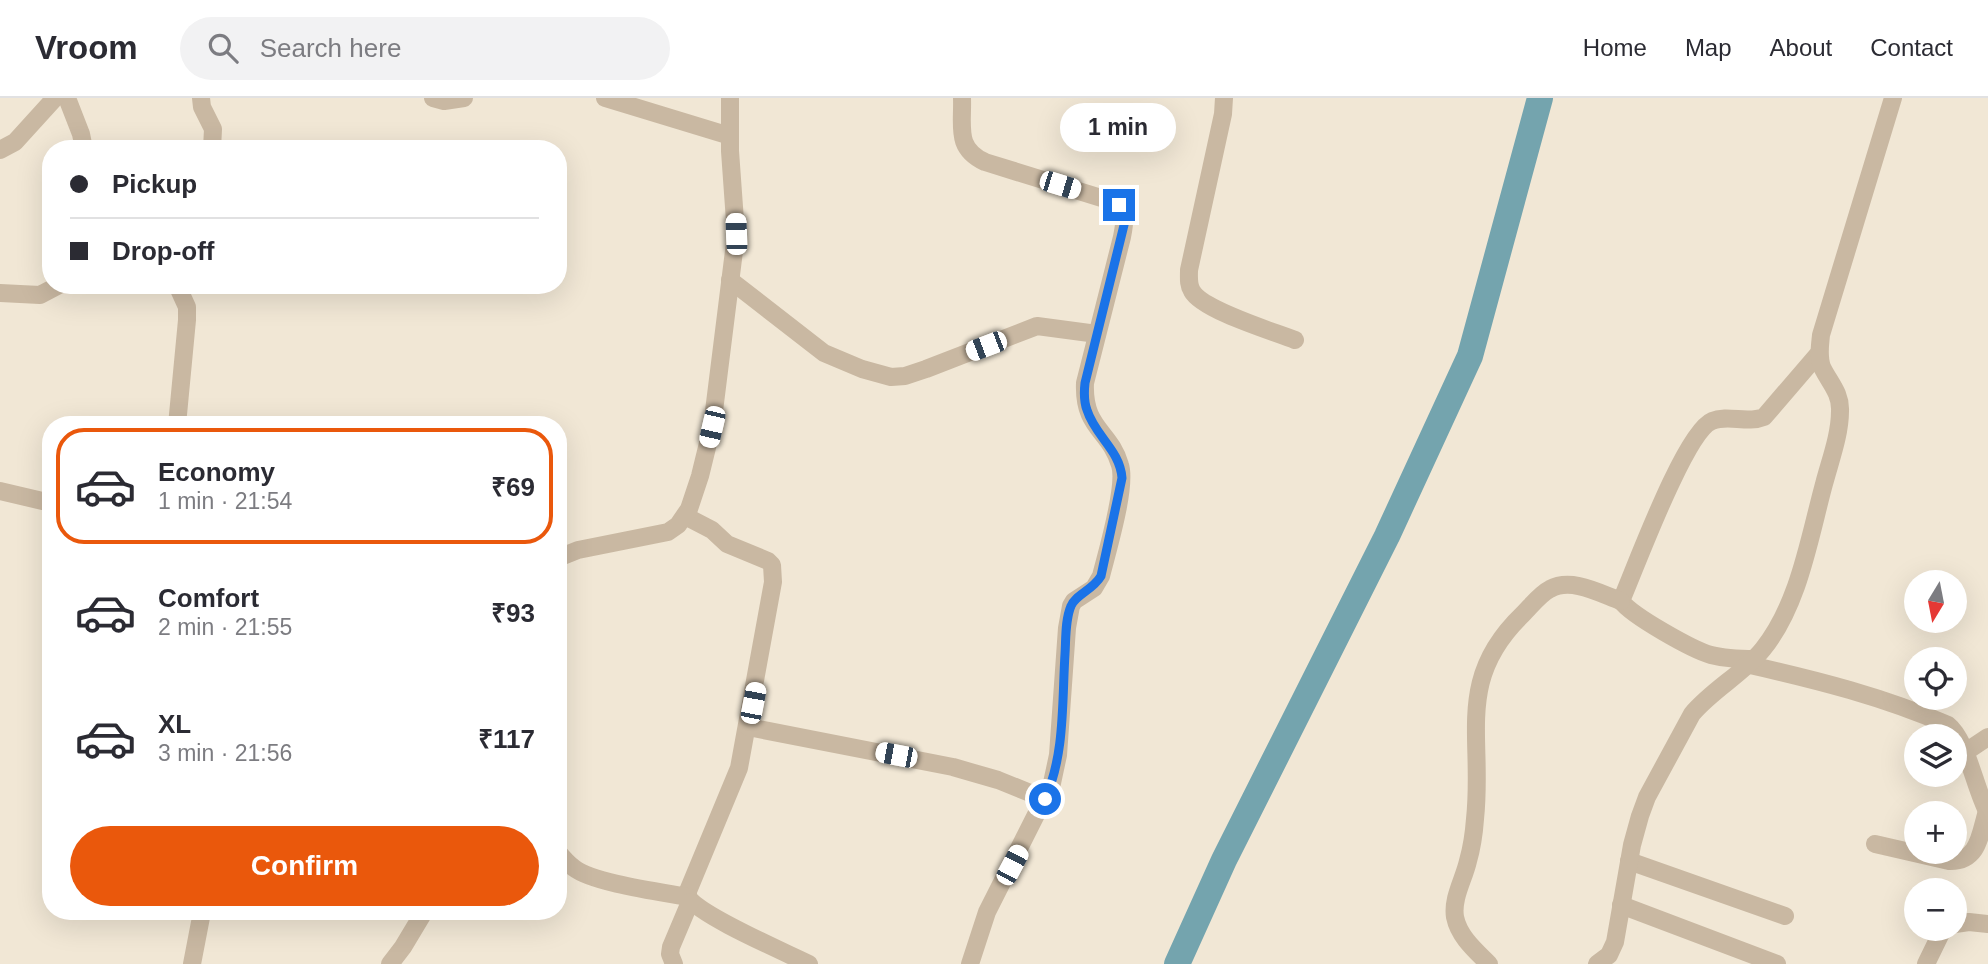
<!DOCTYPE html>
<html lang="en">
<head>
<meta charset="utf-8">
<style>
	:root { --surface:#fff; --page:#f2f2f3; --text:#2b2b33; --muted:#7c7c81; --line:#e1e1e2; --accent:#ea580c }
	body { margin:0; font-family:Arial,sans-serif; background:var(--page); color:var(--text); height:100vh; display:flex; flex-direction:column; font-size:26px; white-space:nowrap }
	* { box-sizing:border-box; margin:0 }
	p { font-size:23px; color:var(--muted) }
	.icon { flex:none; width:38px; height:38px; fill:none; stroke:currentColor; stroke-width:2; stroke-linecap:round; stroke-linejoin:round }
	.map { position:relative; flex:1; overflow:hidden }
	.panel { position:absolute; left:42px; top:318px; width:525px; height:504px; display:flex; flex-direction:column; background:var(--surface); border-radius:28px; box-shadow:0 7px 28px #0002 }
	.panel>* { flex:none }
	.hud { position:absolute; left:42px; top:42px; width:525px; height:154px; border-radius:28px; box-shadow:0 7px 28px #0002; display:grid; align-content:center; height:154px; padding:0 28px; background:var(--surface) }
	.needle { width:46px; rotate:190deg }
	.buttons { position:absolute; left:1904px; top:472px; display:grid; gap:14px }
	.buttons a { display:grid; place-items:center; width:63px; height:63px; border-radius:50%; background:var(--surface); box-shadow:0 7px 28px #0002; font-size:35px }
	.end { position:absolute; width:32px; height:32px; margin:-16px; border:9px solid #1a73e8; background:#fff; box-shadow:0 0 0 4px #fff }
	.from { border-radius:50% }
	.bubble { position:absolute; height:49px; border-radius:24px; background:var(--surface); box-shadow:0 7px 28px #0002; font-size:23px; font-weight:800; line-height:49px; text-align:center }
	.car { position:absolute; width:21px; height:42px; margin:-21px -10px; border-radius:9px; box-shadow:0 0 5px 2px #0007; background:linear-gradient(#fff 24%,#345 0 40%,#fff 0 76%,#345 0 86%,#fff 0) }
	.hud b { display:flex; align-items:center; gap:24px; height:66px; font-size:26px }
	.hud b+b { border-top:2px solid var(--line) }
	.hud i { width:18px; height:18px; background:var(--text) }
	ul { padding:12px 0 0; list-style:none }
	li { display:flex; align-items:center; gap:21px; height:116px; margin:0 14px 10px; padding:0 14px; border:4px solid transparent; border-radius:28px }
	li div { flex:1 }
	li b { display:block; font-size:26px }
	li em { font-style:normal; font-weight:800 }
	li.current { border-color:var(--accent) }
	li>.icon { width:63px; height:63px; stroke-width:1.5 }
	.button { display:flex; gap:14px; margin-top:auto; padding:14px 28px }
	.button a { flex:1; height:80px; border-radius:42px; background:var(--accent); color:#fff; font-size:28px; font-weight:800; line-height:80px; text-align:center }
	header { display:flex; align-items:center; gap:42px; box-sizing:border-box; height:98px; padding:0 35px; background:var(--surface); border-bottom:2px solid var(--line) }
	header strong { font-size:33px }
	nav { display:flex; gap:38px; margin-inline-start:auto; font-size:24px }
	.search { width:490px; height:63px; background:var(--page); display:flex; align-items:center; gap:18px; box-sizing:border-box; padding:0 24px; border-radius:38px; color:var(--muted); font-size:26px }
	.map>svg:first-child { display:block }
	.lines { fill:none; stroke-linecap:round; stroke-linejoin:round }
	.river { stroke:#74a4ae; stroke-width:26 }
	.minor { stroke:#c9b8a2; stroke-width:18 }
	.route { stroke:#1a73e8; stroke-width:9 }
</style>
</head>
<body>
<header>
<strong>Vroom</strong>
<div class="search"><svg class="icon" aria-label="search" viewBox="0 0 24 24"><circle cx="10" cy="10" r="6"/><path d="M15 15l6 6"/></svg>Search here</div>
<nav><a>Home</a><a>Map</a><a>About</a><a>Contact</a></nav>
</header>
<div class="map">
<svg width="1988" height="866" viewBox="0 0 1988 866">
	<rect width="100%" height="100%" fill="#f1e7d5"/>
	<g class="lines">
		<polyline class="river" points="1177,866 1224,762 1387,438 1470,258 1540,0"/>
		<g class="minor">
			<polyline points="67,0 81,36 84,51"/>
			<polyline points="201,0 202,9 213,31 212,51"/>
			<polyline points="433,0 444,3 464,0"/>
			<polyline points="605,0 730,38"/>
			<path d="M962 0C963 29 955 50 985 64L1111 103C1128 111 1125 123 1122 139L1085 285C1083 331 1110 332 1120 367 1127 388 1107 454 1101 478L1094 490 1074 503 1071 508 1067 530 1058 657 1052 685 987 814 970 866"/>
			<path d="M1224 0 1223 16 1189 172C1189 179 1188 187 1192 193 1202 212 1272 233 1295 242"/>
			<polyline points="0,52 15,44 55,0"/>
			<polyline points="730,182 824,255 862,271 891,279 905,278 926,271 1037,228 1097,236"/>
			<polyline points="177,187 187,209 187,222 177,327"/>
			<polyline points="0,195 40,197 59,187"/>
			<polyline points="0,393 51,405"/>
			<path d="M685 418 712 432 727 446 768 463 772 467 773 484 739 670 688 793V799C700 818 785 854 809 866"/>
			<polyline points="558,460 578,452 668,434 678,427 689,411 700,378 712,329 736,137 730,53 730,0"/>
			<path d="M1755 561C1740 561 1726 561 1711 557 1693 552 1632 518 1621 503 1635 471 1685 334 1712 323 1728 316 1747 326 1764 319L1819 255"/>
			<path d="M1750 567C1817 582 1884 599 1948 627 1967 642 1975 691 1988 715"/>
			<polyline points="748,629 953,669 998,682 1045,701"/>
			<polyline points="1964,655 1988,639"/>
			<path d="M1875 746 1949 763C1979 764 1980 736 1987 713"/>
			<path d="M558 754C563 760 568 766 574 770 593 785 661 794 688 799"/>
			<polyline points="1629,763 1785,818"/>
			<polyline points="1621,807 1777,866"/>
			<polyline points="1955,826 1969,824 1988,826"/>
			<polyline points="192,866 202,814"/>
			<polyline points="390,866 403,849 424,814"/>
			<polyline points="674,866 670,856 671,849 690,804"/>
			<path d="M1489 866C1476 853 1459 839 1455 819 1452 800 1464 781 1468 763 1472 749 1474 735 1475 721 1484 639 1454 582 1523 516 1531 508 1540 496 1550 491 1572 479 1601 496 1621 503"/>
			<path d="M1597 866 1609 857 1615 844 1632 747 1640 718 1647 699 1692 616C1713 591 1743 576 1763 551 1799 506 1809 441 1824 386 1830 363 1840 337 1840 313 1841 295 1829 284 1822 269 1818 258 1820 248 1821 237L1893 0"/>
			<polyline points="1926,866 1943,831"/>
		</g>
	</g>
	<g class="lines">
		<path class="route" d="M1045 701C1065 657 1062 604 1065 556 1066 541 1065 522 1071 508 1075 497 1093 492 1101 478L1122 380C1120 352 1095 338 1087 312 1084 304 1084 294 1085 285L1125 123V116L1119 107"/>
	</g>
</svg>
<div class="buttons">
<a><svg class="needle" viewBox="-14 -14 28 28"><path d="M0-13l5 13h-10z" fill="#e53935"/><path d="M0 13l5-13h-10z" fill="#7c7c81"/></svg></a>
<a><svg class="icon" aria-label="locate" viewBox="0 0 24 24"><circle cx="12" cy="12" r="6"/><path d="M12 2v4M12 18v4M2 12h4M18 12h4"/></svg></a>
<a><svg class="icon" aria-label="layers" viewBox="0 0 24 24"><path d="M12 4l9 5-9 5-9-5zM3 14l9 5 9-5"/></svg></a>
<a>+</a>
<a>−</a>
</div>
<i class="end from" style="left:1045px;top:701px"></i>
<i class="end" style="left:1119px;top:107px"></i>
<div class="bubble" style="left:1060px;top:5px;width:116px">1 min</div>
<i class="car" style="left:1060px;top:87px;rotate:107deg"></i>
<i class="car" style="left:736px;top:136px;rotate:358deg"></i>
<i class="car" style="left:986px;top:248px;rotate:249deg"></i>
<i class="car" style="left:712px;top:329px;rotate:193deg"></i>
<i class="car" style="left:753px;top:605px;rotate:11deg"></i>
<i class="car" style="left:896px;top:657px;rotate:281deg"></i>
<i class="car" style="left:1012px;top:767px;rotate:28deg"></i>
<div class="hud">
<b><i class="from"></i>Pickup</b>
<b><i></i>Drop-off</b>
</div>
<section class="panel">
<ul>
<li class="current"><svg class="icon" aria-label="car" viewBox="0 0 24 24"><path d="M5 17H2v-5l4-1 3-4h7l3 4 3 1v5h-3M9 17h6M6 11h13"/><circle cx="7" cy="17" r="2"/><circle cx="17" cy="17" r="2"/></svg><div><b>Economy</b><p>1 min · 21:54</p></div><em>₹69</em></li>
<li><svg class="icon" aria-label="car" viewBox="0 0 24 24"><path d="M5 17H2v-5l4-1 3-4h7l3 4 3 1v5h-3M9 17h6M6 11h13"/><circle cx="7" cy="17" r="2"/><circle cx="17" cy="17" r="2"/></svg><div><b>Comfort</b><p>2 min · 21:55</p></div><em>₹93</em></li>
<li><svg class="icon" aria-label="car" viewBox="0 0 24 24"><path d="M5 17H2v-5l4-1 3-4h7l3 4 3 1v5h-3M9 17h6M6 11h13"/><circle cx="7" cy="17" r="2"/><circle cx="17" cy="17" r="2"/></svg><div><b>XL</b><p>3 min · 21:56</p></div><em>₹117</em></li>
</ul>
<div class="button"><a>Confirm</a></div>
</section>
</div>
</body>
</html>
